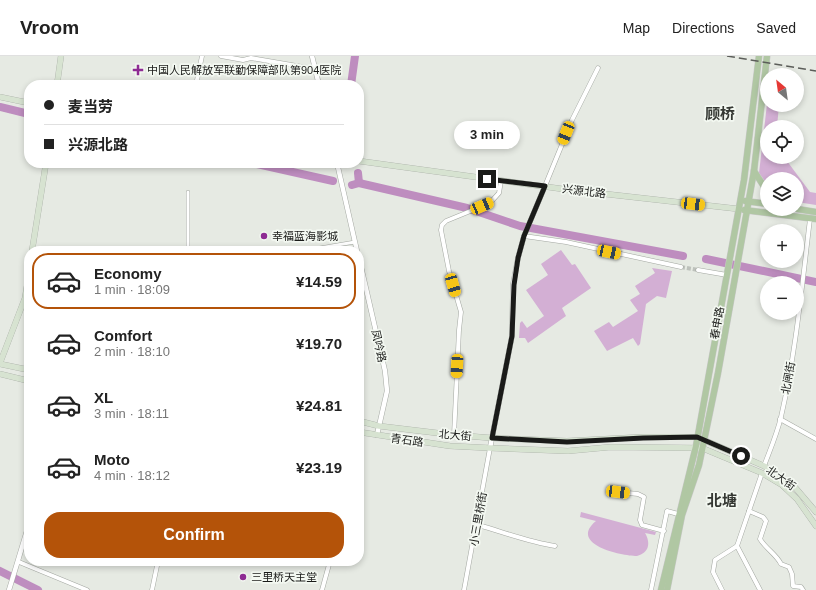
<!DOCTYPE html>
<html lang="en">
<head>
<meta charset="utf-8">
<style>
	:root { --surface:#fff; --page:#f6f6f6; --text:#222; --muted:#767676; --line:#e0e0e0; --accent:#b45309 }
	body { margin:0; font-family:Helvetica,"Noto Sans SC",sans-serif; background:var(--page); color:var(--text); height:100vh; display:flex; flex-direction:column; font-size:15px; white-space:nowrap }
	* { box-sizing:border-box; margin:0 }
	p { font-size:13px; color:var(--muted) }
	.icon { flex:none; width:22px; height:22px; fill:none; stroke:currentColor; stroke-width:2; stroke-linecap:round; stroke-linejoin:round }
	.map { position:relative; flex:1; overflow:hidden }
	.side { position:absolute; left:24px; top:190px; width:340px; height:320px; display:flex; flex-direction:column; background:var(--surface); border-radius:16px; box-shadow:0 2px 6px #0003 }
	.side>* { flex:none }
	.hud { position:absolute; left:24px; top:24px; width:340px; height:88px; border-radius:16px; box-shadow:0 2px 6px #0003; display:grid; align-content:center; height:88px; padding:0 20px; background:var(--surface) }
	.needle { width:26px; rotate:331deg }
	.tools { position:absolute; left:760px; top:12px; display:grid; gap:8px }
	.tools a { display:grid; place-items:center; width:44px; height:44px; border-radius:50%; background:var(--surface); box-shadow:0 2px 6px #0003; font-size:20px }
	.end { position:absolute; width:18px; height:18px; margin:-9px; border:5px solid #1a1b19; background:#fff; box-shadow:0 0 0 2px #fff }
	.from { border-radius:50% }
	.bubble { position:absolute; height:28px; border-radius:14px; background:var(--surface); box-shadow:0 2px 6px #0003; font-size:13px; font-weight:700; line-height:28px; text-align:center }
	.car { position:absolute; width:12px; height:24px; margin:-12px -6px; border-radius:5px; box-shadow:0 0 3px 1px #0007; background:linear-gradient(#f5c518 24%,#345 0 40%,#f5c518 0 76%,#345 0 86%,#f5c518 0) }
	.hud b { display:flex; align-items:center; gap:14px; height:38px; font-size:15px }
	.hud b+b { border-top:1px solid var(--line) }
	.hud i { width:10px; height:10px; background:var(--text) }
	ul { padding:7px 0 0; list-style:none }
	li { display:flex; align-items:center; gap:12px; height:56px; margin:0 8px 6px; padding:0 12px; border:2px solid transparent; border-radius:16px }
	li div { flex:1 }
	li b { display:block; font-size:15px }
	li em { font-style:normal; font-weight:700 }
	li.on { border-color:var(--accent) }
	li>.icon { width:36px; height:36px; stroke-width:1.5 }
	.primary-button { display:flex; gap:8px; margin-top:auto; padding:8px 20px }
	.primary-button a { flex:1; height:46px; border-radius:16px; background:var(--accent); color:#fff; font-size:16px; font-weight:700; line-height:46px; text-align:center }
	header { display:flex; align-items:center; gap:24px; box-sizing:border-box; height:56px; padding:0 20px; background:var(--surface); border-bottom:1px solid var(--line) }
	header strong { font-size:19px }
	nav { display:flex; gap:22px; margin-inline-start:auto; font-size:14px }
	.map>svg:first-child { display:block }
	.green { fill:#d3afd4 }
	.lines { fill:none; stroke-linecap:round; stroke-linejoin:round }
	.river { stroke:#be8dbf; stroke-width:8 }
	.minor-tunnel { stroke:#bdc1bb; stroke-width:4; stroke-dasharray:4 2; stroke-linecap:butt }
	.pedestrian-casing { stroke:#a3a7a1; stroke-width:4 }
	.minor-casing { stroke:#a3a7a1; stroke-width:5 }
	.tertiary-casing { stroke:#a3a7a1; stroke-width:5.5 }
	.secondary-casing { stroke:#a3a7a1; stroke-width:6 }
	.primary-casing { stroke:#c8c8c8; stroke-width:7 }
	.pedestrian { stroke:#fff; stroke-width:3 }
	.minor { stroke:#fff; stroke-width:4 }
	.tertiary { stroke:#fff; stroke-width:4.5 }
	.secondary { stroke:#d7e3d1; stroke-width:5.5 }
	.primary { stroke:#b0c7a3; stroke-width:6 }
	.rail { stroke:#5c5e5a; stroke-width:1.5; stroke-dasharray:8 4; stroke-linecap:butt }
	.route { stroke:#1a1b19; stroke-width:5 }
	.poi-dot { fill:#8e2b93; stroke:#f3f8f1; stroke-width:1.5 }
	.labels { text-anchor:middle; dominant-baseline:central; stroke-width:3.5; stroke-linejoin:round; paint-order:stroke }
	.poi-label { font-size:11px; fill:#1a1b19; stroke:#f3f8f1; text-anchor:start }
	.street-label { font-size:11px; fill:#1a1b19; stroke:#f3f8f1 }
	.district-label { font-size:15px; font-weight:bold; fill:#353833; stroke:#f3f8f1 }
</style>
</head>
<body>
<header>
<strong>Vroom</strong>
<nav><a>Map</a><a>Directions</a><a>Saved</a></nav>
</header>
<div class="map">
<svg width="816" height="534" viewBox="0 0 816 534">
	<rect width="100%" height="100%" fill="#e6eae3"/>
	<g class="green">
		<polygon points="767,48 779,49 777,71 767,71 767,101 784,101 810,136 816,137 816,149 797,146 797,123 767,123 767,128 759,117"/>
		<polygon points="561,194 572,209 575,208 591,232 562,252 566,260 528,287 525,282 519,282 520,267 522,265 527,272 544,260 526,234 548,219 541,208"/>
		<polygon points="652,212 672,215 666,242 657,240 646,248 640,288 638,290 633,282 607,295 594,275 609,266 613,271 638,255 630,244 640,238 635,230 655,217"/>
		<path d="M581 456 656 476 655 479 645 477C651 487 649 497 637 500 621 500 568 488 596 465L580 461Z"/>
	</g>
	<g class="lines">
		<g class="river">
			<polyline points="351,29 355,0"/>
			<polyline points="0,51 29,58"/>
			<polyline points="252,107 333,125"/>
			<polyline points="358,117 359,127"/>
			<polyline points="352,129 359,127 467,152 520,170 683,200"/>
			<polyline points="706,203 816,226"/>
			<polyline points="0,515 38,534"/>
		</g>
		<polyline class="minor-tunnel" points="681,211 698,214"/>
		<defs>
			<g id="pedestrian">
				<polyline points="188,195 188,136"/>
				<polyline points="302,195 355,186"/>
			</g>
			<g id="minor">
				<polyline points="221,0 243,4 251,2 315,13"/>
				<polyline points="196,29 202,0"/>
				<polyline points="545,130 572,64 598,12"/>
				<polyline points="524,180 566,186 681,211"/>
				<polyline points="698,214 727,219"/>
				<polyline points="780,363 816,383"/>
				<polyline points="454,379 459,274 461,256 449,215 441,174 442,169 446,165 490,147 499,137 501,125"/>
				<path d="M764 410C770 394 777 378 781 361 796 296 802 229 810 163"/>
				<polyline points="618,436 638,438 644,441 640,464 642,469 664,475"/>
				<path d="M749 455 763 461 766 465 760 483C766 493 776 498 781 508L789 511 792 518 793 530 801 531 803 534"/>
				<path d="M478 469C503 476 529 486 555 490"/>
				<polyline points="19,506 87,534"/>
				<polyline points="152,534 158,505"/>
				<polyline points="322,534 330,505"/>
				<polyline points="464,534 490,392"/>
				<polyline points="651,534 667,455 678,458"/>
				<polyline points="722,534 713,516 715,504 737,490"/>
				<polyline points="760,534 737,490 762,417"/>
			</g>
			<g id="tertiary">
				<polyline points="312,0 319,29"/>
				<polyline points="337,107 357,195"/>
				<polyline points="359,202 385,315 387,335 377,379"/>
				<polyline points="490,392 512,280 513,229 518,202 524,180 545,130"/>
				<polyline points="9,534 29,468"/>
			</g>
			<g id="secondary">
				<polyline points="57,29 61,0"/>
				<polyline points="0,41 29,47"/>
				<polyline points="359,105 570,134 739,153"/>
				<polyline points="32,195 46,107"/>
				<polyline points="0,307 25,242 29,217"/>
				<polyline points="0,308 29,314"/>
				<polyline points="0,318 29,325"/>
				<polyline points="359,365 379,370 454,379 492,382 567,385 643,381 697,381 764,410 793,429 816,456"/>
				<polyline points="359,376 450,390 490,392 568,395 611,391 702,392 762,417 782,429 797,443 816,470"/>
			</g>
			<g id="primary">
				<polyline points="754,115 767,135"/>
				<polyline points="745,145 767,148"/>
				<polyline points="797,153 816,156"/>
				<polyline points="744,154 816,163"/>
				<polyline points="661,534 696,390 744,124 759,0"/>
				<polyline points="667,534 682,459 699,409 718,317 754,115 767,0"/>
			</g>
		</defs>
		<use href="#pedestrian" class="pedestrian-casing"/>
		<use href="#minor" class="minor-casing"/>
		<use href="#tertiary" class="tertiary-casing"/>
		<use href="#secondary" class="secondary-casing"/>
		<use href="#primary" class="primary-casing"/>
		<use href="#pedestrian" class="pedestrian"/>
		<use href="#minor" class="minor"/>
		<use href="#tertiary" class="tertiary"/>
		<use href="#secondary" class="secondary"/>
		<use href="#primary" class="primary"/>
		<polyline class="rail" points="727,0 816,15"/>
	</g>
	<g class="lines">
		<polyline class="route" points="487,123 545,130 524,180 518,202 514,229 512,280 492,382 567,386 643,382 697,381 741,400"/>
	</g>
	<g class="poi-dot">
		<path d="M136 8h4v4h4v4h-4v4h-4v-4h-4v-4h4z"/>
		<circle cx="264" cy="180" r="4"/>
		<circle cx="243" cy="521" r="4"/>
	</g>
	<g class="labels">
		<g class="poi-label">
			<text x="147" y="14">中国人民解放军联勤保障部队第904医院</text>
			<text x="272" y="180">幸福蓝海影城</text>
			<text x="251" y="521">三里桥天主堂</text>
		</g>
		<g class="street-label">
			<text transform="translate(584 135) rotate(7)">兴源北路</text>
			<text transform="translate(717 267) rotate(-80)">春申路</text>
			<text transform="translate(379 290) rotate(77)">凤吟路</text>
			<text transform="translate(788 322) rotate(-80)">北闸街</text>
			<text transform="translate(455 379) rotate(5)">北大街</text>
			<text transform="translate(407 384) rotate(8)">青石路</text>
			<text transform="translate(781 422) rotate(35)">北大街</text>
			<text transform="translate(478 463) rotate(-80)">小三里桥街</text>
		</g>
		<g class="district-label">
			<text x="720" y="57">顾桥</text>
			<text x="722" y="444">北塘</text>
		</g>
	</g>
</svg>
<div class="tools">
<a><svg class="needle" viewBox="-14 -14 28 28"><path d="M0-13l5 13h-10z" fill="#e53935"/><path d="M0 13l5-13h-10z" fill="#767676"/></svg></a>
<a><svg class="icon" aria-label="locate" viewBox="0 0 24 24"><circle cx="12" cy="12" r="6"/><path d="M12 2v4M12 18v4M2 12h4M18 12h4"/></svg></a>
<a><svg class="icon" aria-label="layers" viewBox="0 0 24 24"><path d="M12 4l9 5-9 5-9-5zM3 14l9 5 9-5"/></svg></a>
<a>+</a>
<a>−</a>
</div>
<i class="end from" style="left:741px;top:400px"></i>
<i class="end" style="left:487px;top:123px"></i>
<div class="bubble" style="left:454px;top:65px;width:66px">3 min</div>
<i class="car" style="left:566px;top:77px;rotate:202deg"></i>
<i class="car" style="left:693px;top:148px;rotate:97deg"></i>
<i class="car" style="left:482px;top:150px;rotate:67deg"></i>
<i class="car" style="left:609px;top:196px;rotate:102deg"></i>
<i class="car" style="left:453px;top:229px;rotate:164deg"></i>
<i class="car" style="left:457px;top:310px;rotate:183deg"></i>
<i class="car" style="left:618px;top:436px;rotate:97deg"></i>
<div class="hud">
<b><i class="from"></i>麦当劳</b>
<b><i></i>兴源北路</b>
</div>
<section class="side">
<ul>
<li class="on"><svg class="icon" aria-label="car" viewBox="0 0 24 24"><path d="M5 17H2v-5l4-1 3-4h7l3 4 3 1v5h-3M9 17h6M6 11h13"/><circle cx="7" cy="17" r="2"/><circle cx="17" cy="17" r="2"/></svg><div><b>Economy</b><p>1 min · 18:09</p></div><em>¥14.59</em></li>
<li><svg class="icon" aria-label="car" viewBox="0 0 24 24"><path d="M5 17H2v-5l4-1 3-4h7l3 4 3 1v5h-3M9 17h6M6 11h13"/><circle cx="7" cy="17" r="2"/><circle cx="17" cy="17" r="2"/></svg><div><b>Comfort</b><p>2 min · 18:10</p></div><em>¥19.70</em></li>
<li><svg class="icon" aria-label="car" viewBox="0 0 24 24"><path d="M5 17H2v-5l4-1 3-4h7l3 4 3 1v5h-3M9 17h6M6 11h13"/><circle cx="7" cy="17" r="2"/><circle cx="17" cy="17" r="2"/></svg><div><b>XL</b><p>3 min · 18:11</p></div><em>¥24.81</em></li>
<li><svg class="icon" aria-label="car" viewBox="0 0 24 24"><path d="M5 17H2v-5l4-1 3-4h7l3 4 3 1v5h-3M9 17h6M6 11h13"/><circle cx="7" cy="17" r="2"/><circle cx="17" cy="17" r="2"/></svg><div><b>Moto</b><p>4 min · 18:12</p></div><em>¥23.19</em></li>
</ul>
<div class="primary-button"><a>Confirm</a></div>
</section>
</div>
</body>
</html>
